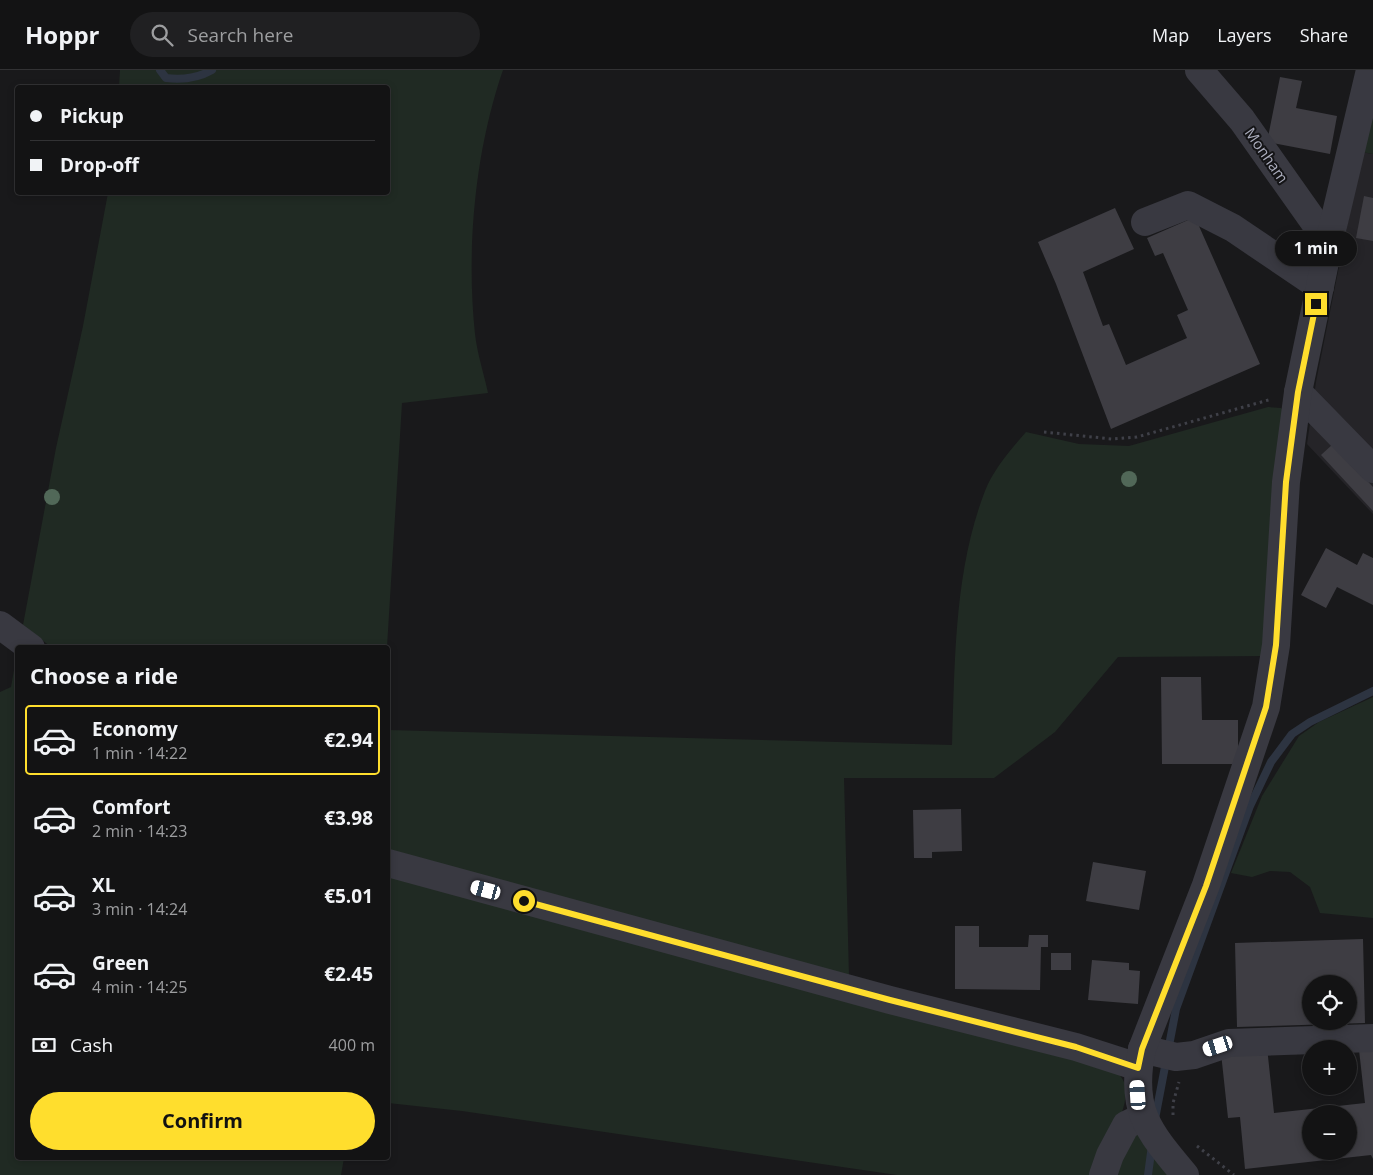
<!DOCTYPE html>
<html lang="en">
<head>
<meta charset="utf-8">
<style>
	:root { --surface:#131314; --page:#202022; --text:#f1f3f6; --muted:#9d9ea0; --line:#323234; --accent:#ffde2d }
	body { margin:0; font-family:"Open Sans",sans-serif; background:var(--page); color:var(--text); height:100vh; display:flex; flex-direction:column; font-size:19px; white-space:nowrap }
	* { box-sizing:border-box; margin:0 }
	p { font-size:16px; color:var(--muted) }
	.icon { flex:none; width:28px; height:28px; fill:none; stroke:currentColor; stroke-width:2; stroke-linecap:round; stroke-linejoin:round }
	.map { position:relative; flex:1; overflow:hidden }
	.details { position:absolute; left:15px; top:575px; width:375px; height:515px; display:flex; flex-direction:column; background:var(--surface); border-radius:5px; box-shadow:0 2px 8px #0003,0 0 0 1px var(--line) }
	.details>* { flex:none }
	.banner { position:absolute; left:15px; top:15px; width:375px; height:110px; border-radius:5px; box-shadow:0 2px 8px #0003,0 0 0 1px var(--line); display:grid; align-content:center; height:110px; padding:0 15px; background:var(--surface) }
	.fabs { position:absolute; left:1302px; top:905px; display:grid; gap:10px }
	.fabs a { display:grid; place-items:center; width:55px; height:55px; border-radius:50%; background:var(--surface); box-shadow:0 2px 8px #0003,0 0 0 1px var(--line); font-size:25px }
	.end { position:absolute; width:22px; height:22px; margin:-11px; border:6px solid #ffde2d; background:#111; box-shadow:0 0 0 2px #111 }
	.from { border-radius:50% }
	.bubble { position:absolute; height:35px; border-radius:18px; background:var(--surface); box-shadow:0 2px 8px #0003,0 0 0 1px var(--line); font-size:16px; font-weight:700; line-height:35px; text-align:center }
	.car { position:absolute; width:15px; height:30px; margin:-15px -8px; border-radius:6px; box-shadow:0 0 4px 1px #0007; background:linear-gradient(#fff 24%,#345 0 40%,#fff 0 76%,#345 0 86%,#fff 0) }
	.banner b { display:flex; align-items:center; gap:18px; height:48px; font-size:19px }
	.banner b+b { border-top:1px solid var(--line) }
	.banner i { width:12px; height:12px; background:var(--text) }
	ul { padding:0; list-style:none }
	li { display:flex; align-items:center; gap:15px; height:70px; margin:0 10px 8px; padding:0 5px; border:2px solid transparent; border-radius:5px }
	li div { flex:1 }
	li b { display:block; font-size:19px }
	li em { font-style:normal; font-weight:700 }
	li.on { border-color:var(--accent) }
	li>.icon { width:45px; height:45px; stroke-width:1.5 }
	h2 { padding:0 15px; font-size:22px; line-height:60px }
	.pay { display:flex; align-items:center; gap:12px; height:55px; padding:0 15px; font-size:19px }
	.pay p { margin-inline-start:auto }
	.primary-button { display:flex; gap:10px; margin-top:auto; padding:10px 15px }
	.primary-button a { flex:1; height:58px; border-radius:30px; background:var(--accent); color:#111; font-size:20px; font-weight:700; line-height:58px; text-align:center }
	header { display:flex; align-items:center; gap:30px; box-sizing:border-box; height:70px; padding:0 25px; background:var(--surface); border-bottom:1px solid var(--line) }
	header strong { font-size:24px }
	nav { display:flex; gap:28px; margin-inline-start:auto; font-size:18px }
	.search { width:350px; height:45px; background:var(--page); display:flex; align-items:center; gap:12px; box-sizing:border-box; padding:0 18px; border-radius:28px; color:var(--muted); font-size:19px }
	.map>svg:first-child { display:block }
	.built { fill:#252428 }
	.green { fill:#202a23 }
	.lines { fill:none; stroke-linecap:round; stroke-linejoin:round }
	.stream { stroke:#2d3441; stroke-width:8 }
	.building { fill:#3e3d43; fill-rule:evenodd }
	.path { stroke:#3f4048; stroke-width:3; stroke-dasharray:2.5 4; stroke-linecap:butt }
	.minor { stroke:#393941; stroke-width:28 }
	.tree { fill:#516858 }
	.route { stroke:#ffde2d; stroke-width:6 }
	.labels { text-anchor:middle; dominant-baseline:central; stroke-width:4; stroke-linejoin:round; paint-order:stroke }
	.street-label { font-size:15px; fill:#aaacbc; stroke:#141416 }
</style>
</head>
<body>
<header>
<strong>Hoppr</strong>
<div class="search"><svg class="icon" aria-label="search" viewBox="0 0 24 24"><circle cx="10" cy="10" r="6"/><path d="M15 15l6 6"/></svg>Search here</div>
<nav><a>Map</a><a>Layers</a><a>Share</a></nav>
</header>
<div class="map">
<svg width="1373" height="1105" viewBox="0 0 1373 1105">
	<rect width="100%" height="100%" fill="#19191b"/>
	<polygon class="built" points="1362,82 1373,84 1373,444 1307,374 1316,312"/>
	<g class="green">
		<path d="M120 0H503C475 81 466 179 475 264 477 283 484 304 488 323L402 333 387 577H51L23 555 56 378 83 256 108 123 388 122V18L119 17Z"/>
		<polygon points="1373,39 1373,84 1362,82"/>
		<path d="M1268 337 1281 338 1285 342 1265 586 1118 587 1055 662 994 708H844L849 907 388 784V660L952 675C955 591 954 501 985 421 993 400 1011 379 1026 362L1079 374 1129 376Z"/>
		<polygon points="17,597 18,1088 344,1088 341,1105 0,1105 0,622 11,617 14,600"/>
		<polygon points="1373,627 1373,848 1320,843 1310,817 1290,802 1270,801 1252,807 1231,803 1262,726 1299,666 1319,652"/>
		<path d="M388 803 1115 1000C1122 1007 1127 1014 1126 1024 1124 1046 1106 1083 1097 1105H897L462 1041 388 1033Z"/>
		<polygon points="1136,1065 1144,1065 1175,1105 1109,1105"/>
	</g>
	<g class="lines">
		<g class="stream">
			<path d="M160 0 166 8C182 10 198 8 212 0"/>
			<polyline points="1155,1049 1176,939 1250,736 1271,692 1292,664 1310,652 1373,621"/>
			<polyline points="1148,1105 1152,1075"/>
		</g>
	</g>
	<g class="building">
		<polygon points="1280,7 1302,11 1296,38 1337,46 1330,84 1267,72"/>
		<polygon points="1364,126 1373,128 1373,171 1356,168"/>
		<polygon points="1115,138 1134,179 1083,202 1103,256 1109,254 1126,295 1187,268 1177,245 1188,240 1163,183 1155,186 1147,168 1195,147 1260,294 1111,359 1056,214 1038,172"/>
		<polygon points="1333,374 1373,417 1373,441 1321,385"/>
		<polygon points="1326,478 1357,495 1363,483 1373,488 1373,535 1337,517 1326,538 1301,525"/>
		<polygon points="1161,607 1201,607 1202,650 1238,650 1238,694 1162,694"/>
		<polygon points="961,739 962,781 932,782 932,788 914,788 913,740"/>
		<polygon points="1093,792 1146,801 1139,840 1086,831"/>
		<polygon points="955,856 979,856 979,877 1028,877 1029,865 1048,865 1048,877 1041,877 1040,920 955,919"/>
		<path d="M1363 869 1365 953 1237 957 1235 873ZM1311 914H1349V951H1311Z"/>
		<rect x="1051" y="883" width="20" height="17"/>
		<polygon points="1092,890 1129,893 1129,900 1140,901 1138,934 1088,930"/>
		<path d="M1267 977 1274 1043 1365 1033 1359 980 1373 978V1089L1371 1085 1245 1099 1240 1047 1228 1048 1221 983ZM1311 1044H1349V1081H1311Z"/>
	</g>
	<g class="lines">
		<g class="path">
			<polyline points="1044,362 1112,369 1137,367 1272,329"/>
			<polyline points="1173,1045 1173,1033 1179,1012"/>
			<polyline points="1197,1076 1234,1105"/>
		</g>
		<g class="minor">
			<polyline points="1199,0 1242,50 1329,173"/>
			<polyline points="1145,152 1188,135 1233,158 1320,217"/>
			<polyline points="1298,322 1373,399"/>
			<polyline points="0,555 31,578"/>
			<polyline points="388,793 890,930 1076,977 1138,997"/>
			<polyline points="1142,979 1176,987 1194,985 1229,973 1373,968"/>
			<polyline points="1103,1105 1110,1085 1126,1055 1143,1047"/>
			<path d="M1185 1105C1148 1061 1129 1039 1142 979L1206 815 1266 637 1276 575 1286 412 1298 322 1329 173 1370 0"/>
		</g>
	</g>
	<g class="tree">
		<circle cx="1129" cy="409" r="8"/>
		<circle cx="52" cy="427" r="8"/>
	</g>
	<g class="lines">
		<polyline class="route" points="524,831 890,930 1076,977 1138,998 1142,979 1206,816 1266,637 1276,575 1286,412 1298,322 1316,234"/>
	</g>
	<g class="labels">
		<g class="street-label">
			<text transform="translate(1267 85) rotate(55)">Monham</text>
		</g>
	</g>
</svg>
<div class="fabs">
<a><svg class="icon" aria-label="locate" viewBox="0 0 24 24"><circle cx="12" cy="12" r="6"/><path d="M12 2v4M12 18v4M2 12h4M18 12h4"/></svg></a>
<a>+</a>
<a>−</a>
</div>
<i class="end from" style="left:524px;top:831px"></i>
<i class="end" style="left:1316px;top:234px"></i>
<div class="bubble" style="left:1275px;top:161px;width:82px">1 min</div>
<i class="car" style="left:486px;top:820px;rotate:285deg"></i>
<i class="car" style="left:1218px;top:976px;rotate:252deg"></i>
<i class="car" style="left:1138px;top:1025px;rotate:356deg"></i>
<div class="banner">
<b><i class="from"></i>Pickup</b>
<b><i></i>Drop-off</b>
</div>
<section class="details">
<h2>Choose a ride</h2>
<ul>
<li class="on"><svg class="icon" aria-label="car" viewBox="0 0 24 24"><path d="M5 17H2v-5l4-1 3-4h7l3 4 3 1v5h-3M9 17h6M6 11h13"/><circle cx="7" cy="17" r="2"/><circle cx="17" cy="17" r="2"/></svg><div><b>Economy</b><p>1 min · 14:22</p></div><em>€2.94</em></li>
<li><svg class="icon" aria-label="car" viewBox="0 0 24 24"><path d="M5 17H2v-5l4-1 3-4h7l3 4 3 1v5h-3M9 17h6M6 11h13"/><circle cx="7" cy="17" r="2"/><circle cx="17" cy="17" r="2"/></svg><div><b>Comfort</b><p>2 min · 14:23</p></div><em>€3.98</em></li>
<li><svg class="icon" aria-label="car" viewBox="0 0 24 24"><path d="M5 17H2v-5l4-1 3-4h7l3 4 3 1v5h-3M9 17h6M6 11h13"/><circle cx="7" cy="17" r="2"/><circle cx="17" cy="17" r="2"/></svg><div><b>XL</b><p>3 min · 14:24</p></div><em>€5.01</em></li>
<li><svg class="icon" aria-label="car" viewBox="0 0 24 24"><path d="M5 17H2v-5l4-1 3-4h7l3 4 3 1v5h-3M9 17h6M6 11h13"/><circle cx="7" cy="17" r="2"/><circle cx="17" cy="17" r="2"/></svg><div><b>Green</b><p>4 min · 14:25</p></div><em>€2.45</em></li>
</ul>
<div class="pay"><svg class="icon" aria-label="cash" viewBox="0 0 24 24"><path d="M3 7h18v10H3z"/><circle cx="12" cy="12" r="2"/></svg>Cash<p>400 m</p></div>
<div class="primary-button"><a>Confirm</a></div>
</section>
</div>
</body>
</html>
